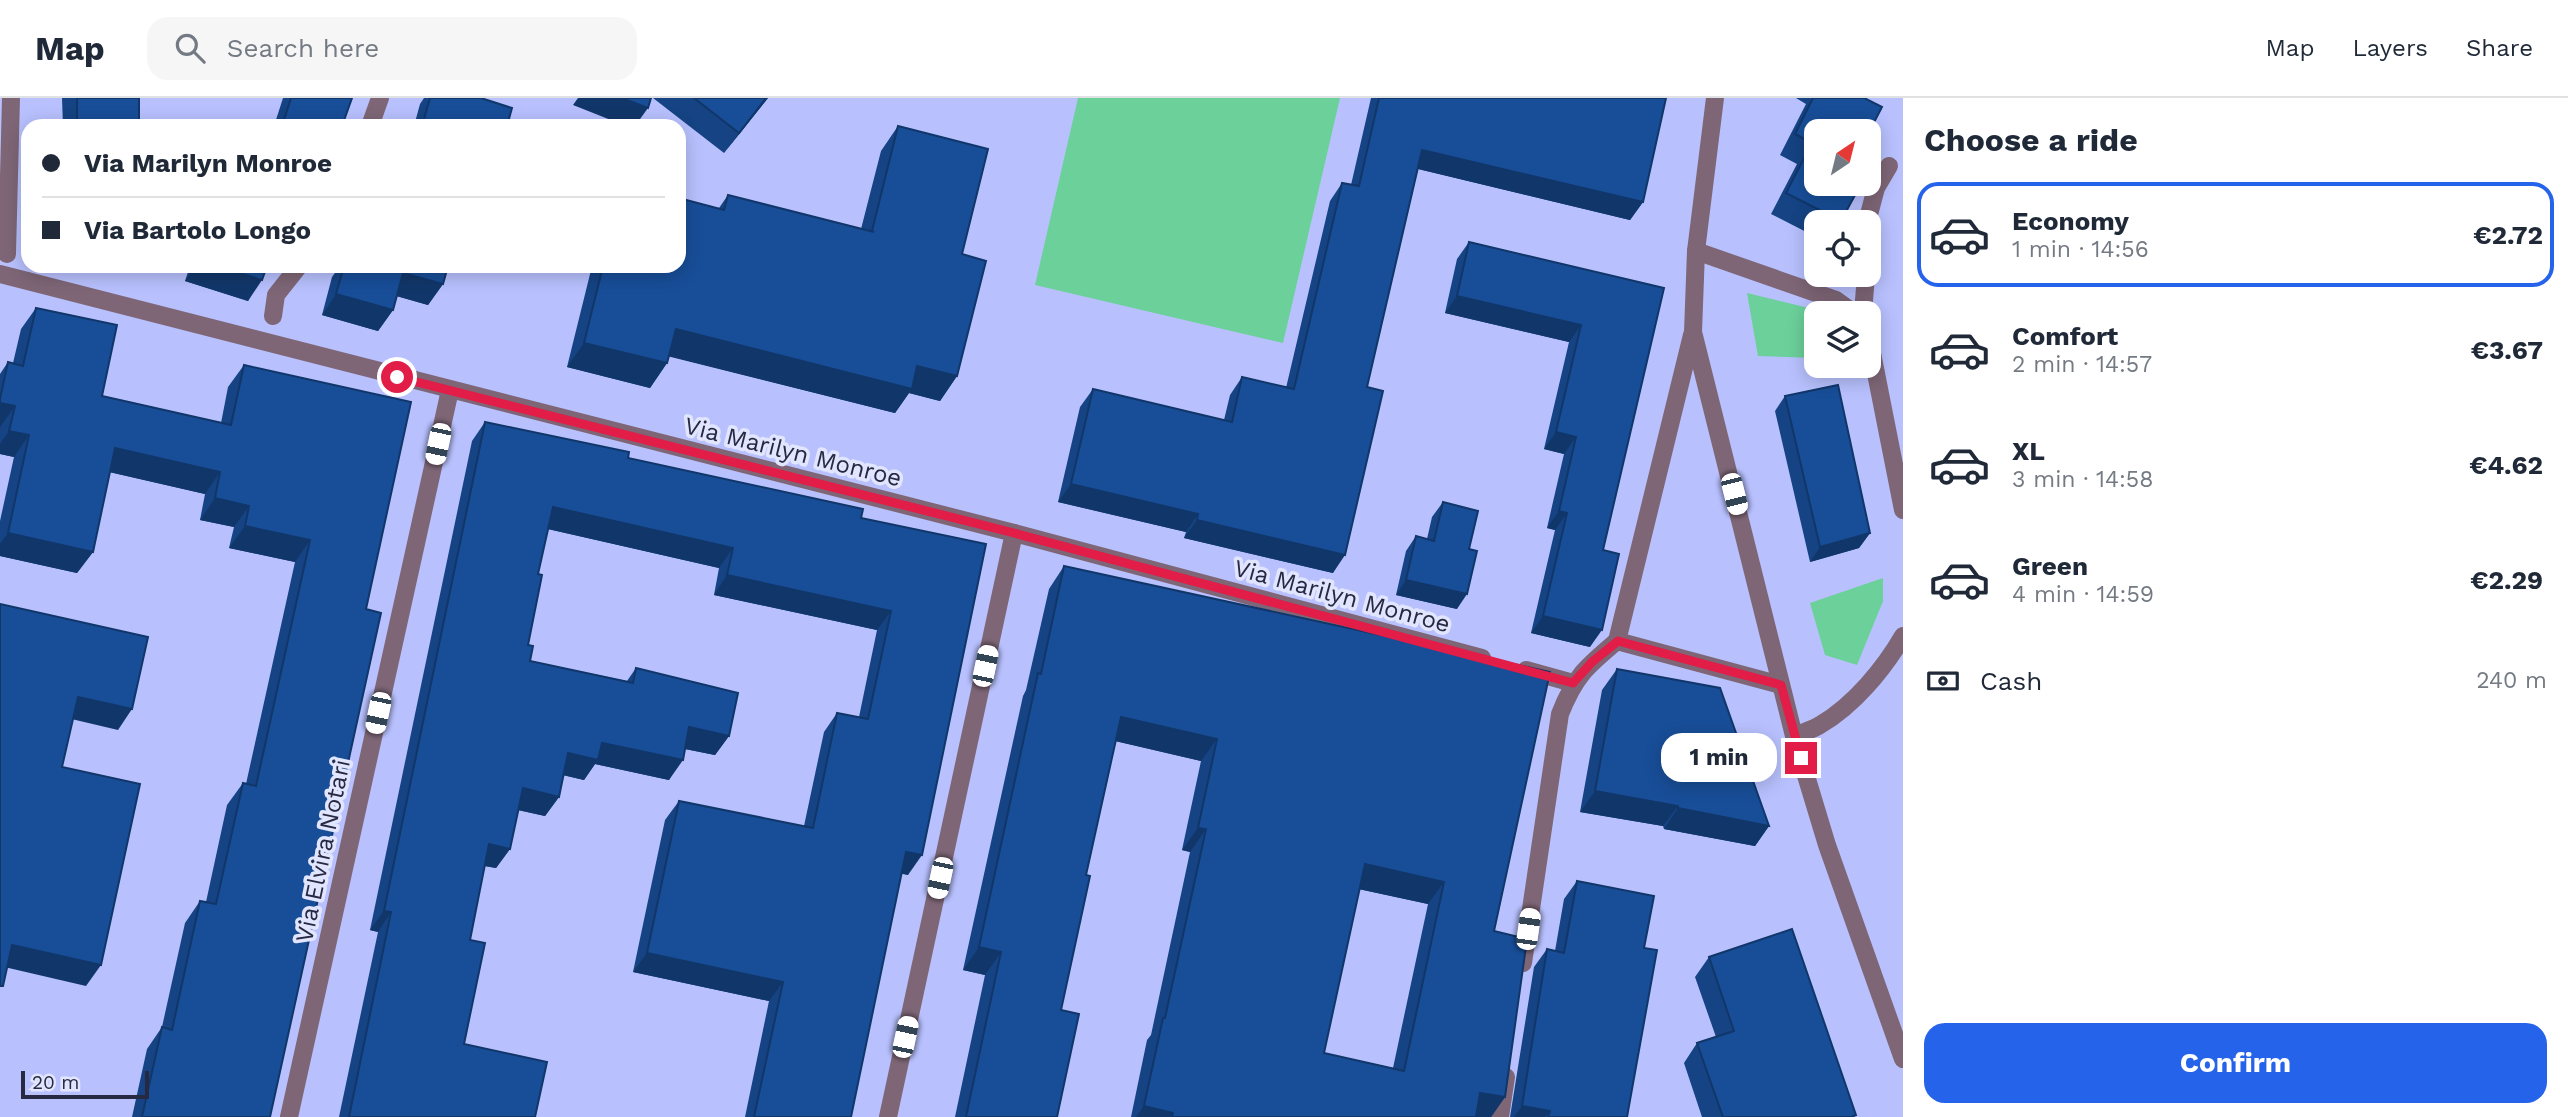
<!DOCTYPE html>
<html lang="en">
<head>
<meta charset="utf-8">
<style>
	:root { --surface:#fff; --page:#f6f6f7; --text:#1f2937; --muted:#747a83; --line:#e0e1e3; --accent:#2563eb }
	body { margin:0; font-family:"Work Sans",sans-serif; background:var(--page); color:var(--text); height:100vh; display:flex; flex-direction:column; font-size:26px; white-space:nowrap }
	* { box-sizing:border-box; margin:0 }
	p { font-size:23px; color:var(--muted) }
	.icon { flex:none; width:38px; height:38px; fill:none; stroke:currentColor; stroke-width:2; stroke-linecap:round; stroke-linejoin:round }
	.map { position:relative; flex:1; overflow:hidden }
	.sheet { display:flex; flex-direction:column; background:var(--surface); width:665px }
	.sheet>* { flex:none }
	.hud { position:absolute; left:21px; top:21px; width:665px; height:154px; border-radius:21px; box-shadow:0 4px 18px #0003; display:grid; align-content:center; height:154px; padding:0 21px; background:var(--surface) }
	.needle { width:46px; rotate:35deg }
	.tools { position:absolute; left:1804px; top:21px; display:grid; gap:14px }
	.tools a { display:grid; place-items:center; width:77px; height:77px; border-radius:14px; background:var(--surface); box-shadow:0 4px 18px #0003; font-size:35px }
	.scale { position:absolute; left:21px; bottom:18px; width:128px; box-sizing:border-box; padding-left:7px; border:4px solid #262941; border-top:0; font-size:19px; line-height:24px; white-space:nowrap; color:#262941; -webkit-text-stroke:5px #e1e5fe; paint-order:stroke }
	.end { position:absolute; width:32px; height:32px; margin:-16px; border:9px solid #e11d48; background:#fff; box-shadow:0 0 0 4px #fff }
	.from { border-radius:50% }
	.bubble { position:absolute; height:49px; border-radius:21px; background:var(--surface); box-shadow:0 4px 18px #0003; font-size:23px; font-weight:700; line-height:49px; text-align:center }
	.car { position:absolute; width:21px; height:42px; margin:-21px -10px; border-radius:9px; box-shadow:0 0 5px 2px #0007; background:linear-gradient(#fff 24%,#345 0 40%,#fff 0 76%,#345 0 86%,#fff 0) }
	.hud b { display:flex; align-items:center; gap:24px; height:66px; font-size:26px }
	.hud b+b { border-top:2px solid var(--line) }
	.hud i { width:18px; height:18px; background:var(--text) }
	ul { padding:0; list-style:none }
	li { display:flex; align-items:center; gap:21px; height:105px; margin:0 14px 10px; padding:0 7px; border:4px solid transparent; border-radius:21px }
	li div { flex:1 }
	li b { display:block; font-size:26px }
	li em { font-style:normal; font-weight:700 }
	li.on { border-color:var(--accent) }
	li>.icon { width:63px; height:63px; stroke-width:1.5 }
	h2 { padding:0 21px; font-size:32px; line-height:84px }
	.pay { display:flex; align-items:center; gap:18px; height:77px; padding:0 21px; font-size:26px }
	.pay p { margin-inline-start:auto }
	.action { display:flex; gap:14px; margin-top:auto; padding:14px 21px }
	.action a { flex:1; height:80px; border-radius:21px; background:var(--accent); color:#fff; font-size:28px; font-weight:700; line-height:80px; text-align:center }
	header { display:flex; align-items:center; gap:42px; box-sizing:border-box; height:98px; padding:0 35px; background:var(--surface); border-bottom:2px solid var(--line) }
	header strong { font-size:33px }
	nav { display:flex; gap:38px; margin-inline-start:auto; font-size:24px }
	.search { width:490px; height:63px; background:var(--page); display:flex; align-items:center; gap:18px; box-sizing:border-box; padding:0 24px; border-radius:21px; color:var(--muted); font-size:26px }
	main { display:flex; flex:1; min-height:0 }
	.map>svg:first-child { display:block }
	.green { fill:#6bd099 }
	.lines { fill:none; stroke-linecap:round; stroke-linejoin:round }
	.minor { stroke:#7e6676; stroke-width:18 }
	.wall { fill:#154383; fill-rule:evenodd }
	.shaded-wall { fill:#11376a }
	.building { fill:#184e98; stroke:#11376a; stroke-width:2; fill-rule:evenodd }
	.route { stroke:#e11d48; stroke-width:9 }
	.labels { text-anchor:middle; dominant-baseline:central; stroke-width:7; stroke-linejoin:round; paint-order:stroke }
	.street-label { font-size:24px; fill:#262941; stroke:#e1e5fe }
</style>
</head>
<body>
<header>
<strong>Map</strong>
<div class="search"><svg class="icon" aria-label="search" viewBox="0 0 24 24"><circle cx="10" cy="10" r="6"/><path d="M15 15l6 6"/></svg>Search here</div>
<nav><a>Map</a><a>Layers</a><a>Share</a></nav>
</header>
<main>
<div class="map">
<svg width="1903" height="1019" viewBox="0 0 1903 1019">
	<rect width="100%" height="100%" fill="#b8c1fe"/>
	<g class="green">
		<polygon points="1078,0 1340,0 1283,245 1035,187"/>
		<polygon points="1747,195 1813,211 1819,215 1816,215 1816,260 1758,258"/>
		<polygon points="1883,480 1883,503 1857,567 1825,557 1810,505"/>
	</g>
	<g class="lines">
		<g class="minor">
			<polyline points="1715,0 1696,153 1693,234 1794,638 1827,747 1903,961"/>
			<polyline points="370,28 380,0"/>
			<polyline points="1867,124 1876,90 1889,68"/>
			<polyline points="1696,153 1836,202 1854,215"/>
			<polyline points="7,156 11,0"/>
			<polyline points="0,176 1014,435 1482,560"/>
			<polyline points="1863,215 1866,177"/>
			<polyline points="273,218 276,197 299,168"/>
			<polyline points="1692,237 1617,543 1781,587"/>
			<polyline points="1869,240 1903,412"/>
			<polyline points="1526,572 1573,585"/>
			<path d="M1794 638C1803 634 1812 632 1820 627 1853 608 1884 571 1903 538"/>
			<path d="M1523 865 1560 616C1575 578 1586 569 1617 543"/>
			<polyline points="289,1019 450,292"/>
			<polyline points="888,1019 1014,435"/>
			<polyline points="1500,1019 1506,979"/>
		</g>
	</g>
	<g class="wall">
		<polygon points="62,0 139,0 139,28 63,28"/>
		<polygon points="283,0 352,0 342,28 274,28"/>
		<polygon points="424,0 481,0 507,28 414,28 420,6"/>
		<polygon points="653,0 768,0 724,55"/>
		<polygon points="1371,0 1666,0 1643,104 1630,122 1418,71 1367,289 1333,475 1184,440 1186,434 1058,404 1080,309 1093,291 1224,322 1230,297 1242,279 1286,290 1330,103 1342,85 1351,87"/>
		<polygon points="1796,0 1866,0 1816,33 1861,86 1840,124 1816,124 1816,139 1771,116 1797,66 1780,57 1806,6"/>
		<polygon points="898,28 962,156 957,278 940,303 909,295 895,315 669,258 667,265 650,290 567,269 592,168 679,168 728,97 861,131 881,53"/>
		<polygon points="1469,144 1664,190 1603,452 1590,549 1531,535 1555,432 1547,430 1564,356 1544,351 1569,244 1445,215 1457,161"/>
		<polygon points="190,168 267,168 248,203 185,183"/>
		<polygon points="340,168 448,168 443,186 428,207 397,198 393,212 378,233 322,217 332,179"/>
		<polygon points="36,210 102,298 221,325 228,289 244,267 366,511 270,1019 132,1019 147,951 162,929 185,825 200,803 206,804 227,707 243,685 246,686 295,464 229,450 234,429 200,422 205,396 110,374 93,454 77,475 0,458 0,423 14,359 0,356 0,276 8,264 13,265 21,231"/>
		<polygon points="1785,298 1870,435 1859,450 1810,464 1775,313"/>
		<polygon points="485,324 861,420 986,446 908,777 901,775 851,1019 745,1019 769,903 633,874 665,722 679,703 804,728 824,634 837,615 859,619 877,532 714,497 719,470 548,431 538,476 528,547 530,563 627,583 636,570 729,638 715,657 685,651 669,682 595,666 584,682 563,677 559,699 545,718 518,712 510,751 496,770 484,768 470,842 464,946 535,1019 339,1019 378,834 370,832 472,343"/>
		<polygon points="1443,404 1457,511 1396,497 1406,453 1416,438 1427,441 1432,419"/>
		<path d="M1064 468 1550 574 1494 833 1505 999 1491 1019H1131L1147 942 1151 937 1190 754 1182 752 1201 663 1116 643 1086 777 1061 912 1057 1019H955L985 877 963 872 1023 598 1026 592 1049 491ZM1359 791 1428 806 1393 970 1324 955Z"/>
		<polygon points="1617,571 1769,728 1755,748 1664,731 1663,728 1580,714 1602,592"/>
		<polygon points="1577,783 1644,850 1627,1019 1510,1019 1534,869 1547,851 1555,853 1564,801"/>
		<polygon points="1709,859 1856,1017 1854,1019 1702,1019 1684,965 1697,945 1716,939 1695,879"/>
	</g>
	<g class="shaded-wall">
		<polygon points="578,0 622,0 648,10 635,28 626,28 573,7"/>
		<polygon points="766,0 768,0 724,55 739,35"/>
		<polygon points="1422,52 1643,104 1630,122 1410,69"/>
		<polygon points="195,168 218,168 262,182 248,203 185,183"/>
		<polygon points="403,175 443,186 428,207 389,196"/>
		<polygon points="336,196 393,212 378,233 322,217"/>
		<polygon points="1457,198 1581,227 1569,244 1445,215"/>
		<polygon points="676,231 917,268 957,278 940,303 909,295 895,315 659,256"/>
		<polygon points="584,245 667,265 650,290 567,269"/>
		<polygon points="0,305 15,308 0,329"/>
		<polygon points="9,333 29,337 14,359 0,356 0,346"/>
		<polygon points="1556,334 1576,339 1564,356 1544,351"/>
		<polygon points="115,350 220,374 205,396 100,372"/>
		<polygon points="1071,386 1198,416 1186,434 1058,404"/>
		<polygon points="215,400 249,408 234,429 200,422"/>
		<polygon points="553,409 733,450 719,470 539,429"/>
		<polygon points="1559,413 1567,415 1555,432 1547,430"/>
		<polygon points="1197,422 1345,457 1333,475 1184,440"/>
		<polygon points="245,428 310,442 295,464 229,450"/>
		<polygon points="8,435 93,454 77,475 0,458 0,446"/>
		<polygon points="1870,435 1859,450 1810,464 1820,449"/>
		<polygon points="727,477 891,513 877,532 714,497"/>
		<polygon points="1406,482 1467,496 1457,511 1396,497"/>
		<polygon points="1543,518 1602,532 1590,549 1531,535"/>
		<polygon points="78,599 132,611 118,632 63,619"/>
		<polygon points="1121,619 1217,641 1201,663 1106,641"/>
		<polygon points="689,629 729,638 715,657 675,649"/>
		<polygon points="602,645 683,662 669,682 595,666 584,682 554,675 568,655"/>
		<polygon points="523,690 559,699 545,718 509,710"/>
		<polygon points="1595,693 1678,708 1663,728 1580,714"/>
		<polygon points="1678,710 1769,728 1755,748 1664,731"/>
		<polygon points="1198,730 1206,731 1190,754 1182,752"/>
		<polygon points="489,746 510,751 496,770 475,766"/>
		<polygon points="906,754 922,757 908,777 892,774"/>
		<polygon points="1365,766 1444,784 1428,806 1349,789"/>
		<polygon points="384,813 391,814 378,834 370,832"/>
		<polygon points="12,847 101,867 86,888 0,868"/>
		<polygon points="979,849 1001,854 985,877 963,872"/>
		<polygon points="647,855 783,884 769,903 633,874"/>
		<polygon points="1480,995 1505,999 1491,1019 1473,1019"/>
		<polygon points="1144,1008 1173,1015 1170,1019 1136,1019"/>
		<polygon points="1522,1008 1550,1013 1545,1019 1514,1019"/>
	</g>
	<g class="building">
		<rect x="77" y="0" width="62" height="28"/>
		<polygon points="291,0 352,0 342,28 282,28"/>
		<polygon points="430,0 481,0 512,10 507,28 422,28"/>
		<polygon points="622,0 651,0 648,10"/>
		<polygon points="694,0 766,0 739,35"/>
		<polygon points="1379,0 1666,0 1643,104 1422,52 1367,289 1383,293 1345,457 1197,422 1198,416 1071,386 1093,291 1232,324 1242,279 1294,291 1342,85 1359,88"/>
		<polygon points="1813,0 1866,0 1866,1 1882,9 1869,34 1869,33 1816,33 1816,86 1861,86 1841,123 1786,95 1812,45 1795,36"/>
		<polygon points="898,28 988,51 962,156 986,163 957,278 917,268 912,291 676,231 667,265 584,245 603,168 679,168 679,100 724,112 728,97 874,134 872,133"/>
		<polygon points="1469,144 1664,190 1603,452 1619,456 1602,532 1543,518 1567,415 1559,413 1576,339 1556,334 1581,227 1457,198"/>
		<polygon points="218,168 267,168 262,182"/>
		<polygon points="344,168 448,168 443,186 403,175 393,212 336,196"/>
		<polygon points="36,210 117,227 102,298 231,327 244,267 411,304 366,511 381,515 270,1019 142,1019 162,929 172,932 200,803 216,806 243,685 256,688 310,442 245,428 249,408 215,400 220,374 115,350 93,454 8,435 29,337 9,333 15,308 0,305 0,301 8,264 23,268"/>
		<polygon points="1838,287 1870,435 1820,449 1785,298"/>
		<polygon points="485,324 629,354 628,360 863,411 861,420 986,446 922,757 906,754 851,1019 754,1019 783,884 647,855 679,703 813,730 837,615 868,621 891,513 727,477 733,450 553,409 538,476 542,477 528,547 533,548 530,563 633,585 636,570 738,595 729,638 689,629 683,662 602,645 598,662 568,655 559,699 523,690 510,751 489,746 470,842 485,845 464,946 547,964 535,1019 349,1019 391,814 384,813"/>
		<polygon points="1443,404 1478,413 1469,451 1477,453 1467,496 1406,482 1416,438 1434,443"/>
		<path d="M1064 468 1550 574 1494 833 1527 841 1505 999 1480 995 1476 1019H1172L1173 1015 1144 1008 1163 920H1165L1206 731 1198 730 1217 641 1121 619 1086 777 1090 778 1061 912 1079 916 1057 1019H966L1001 854 979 849 1038 575 1041 576ZM1365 766 1444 784 1404 973 1324 955Z"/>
		<polygon points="0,506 148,539 132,611 78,599 62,669 140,686 101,867 12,847 3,888 0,888"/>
		<polygon points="1617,571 1720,590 1769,728 1678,710 1678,708 1595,693"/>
		<polygon points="1577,783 1654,798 1644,850 1657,852 1627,1019 1548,1019 1550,1013 1522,1008 1547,851 1564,855"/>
		<polygon points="1792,831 1856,1017 1853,1018 1853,1019 1723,1019 1697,945 1734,933 1709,859"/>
	</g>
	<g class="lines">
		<polyline class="route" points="397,279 1014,435 1573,585 1592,564 1618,543 1781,587 1801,660"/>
	</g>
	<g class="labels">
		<g class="street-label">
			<text transform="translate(793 354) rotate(14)">Via Marilyn Monroe</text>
			<text transform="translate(1342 498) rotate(15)">Via Marilyn Monroe</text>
			<text transform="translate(323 753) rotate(-78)">Via Elvira Notari</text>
		</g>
	</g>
</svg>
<div class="tools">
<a><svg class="needle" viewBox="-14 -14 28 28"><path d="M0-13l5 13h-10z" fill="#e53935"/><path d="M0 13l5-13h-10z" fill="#747a83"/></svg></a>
<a><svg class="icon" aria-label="locate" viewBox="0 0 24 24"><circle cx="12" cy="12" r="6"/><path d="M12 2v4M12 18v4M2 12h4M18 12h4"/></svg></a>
<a><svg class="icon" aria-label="layers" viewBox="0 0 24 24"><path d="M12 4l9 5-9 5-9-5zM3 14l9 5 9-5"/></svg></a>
</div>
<div class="scale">20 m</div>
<i class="end from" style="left:397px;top:279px"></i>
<i class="end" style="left:1801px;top:660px"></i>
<div class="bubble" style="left:1661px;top:635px;width:116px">1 min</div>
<i class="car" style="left:438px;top:346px;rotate:192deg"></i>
<i class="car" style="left:1734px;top:396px;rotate:166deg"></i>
<i class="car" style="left:985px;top:568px;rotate:12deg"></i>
<i class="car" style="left:378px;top:615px;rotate:192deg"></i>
<i class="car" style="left:940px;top:780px;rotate:192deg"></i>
<i class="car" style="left:1528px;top:831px;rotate:8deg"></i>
<i class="car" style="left:905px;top:939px;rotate:12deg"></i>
<div class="hud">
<b><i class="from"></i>Via Marilyn Monroe</b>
<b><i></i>Via Bartolo Longo</b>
</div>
</div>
<section class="sheet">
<h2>Choose a ride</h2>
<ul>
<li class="on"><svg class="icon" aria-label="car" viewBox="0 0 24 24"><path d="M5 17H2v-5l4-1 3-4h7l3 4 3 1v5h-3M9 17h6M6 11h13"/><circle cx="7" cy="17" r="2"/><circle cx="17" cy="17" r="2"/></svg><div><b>Economy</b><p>1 min · 14:56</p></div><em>€2.72</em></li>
<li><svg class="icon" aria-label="car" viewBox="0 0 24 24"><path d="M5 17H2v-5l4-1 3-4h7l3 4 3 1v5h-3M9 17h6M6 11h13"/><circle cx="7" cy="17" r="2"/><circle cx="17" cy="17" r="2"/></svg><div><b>Comfort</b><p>2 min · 14:57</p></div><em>€3.67</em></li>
<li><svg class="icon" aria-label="car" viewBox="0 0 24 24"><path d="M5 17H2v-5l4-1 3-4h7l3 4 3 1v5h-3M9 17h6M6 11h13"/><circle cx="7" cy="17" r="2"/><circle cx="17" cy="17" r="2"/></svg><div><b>XL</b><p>3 min · 14:58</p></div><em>€4.62</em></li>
<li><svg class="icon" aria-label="car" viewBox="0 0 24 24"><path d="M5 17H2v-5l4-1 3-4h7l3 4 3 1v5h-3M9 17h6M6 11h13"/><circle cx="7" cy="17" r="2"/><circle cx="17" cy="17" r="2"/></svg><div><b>Green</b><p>4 min · 14:59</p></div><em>€2.29</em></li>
</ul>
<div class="pay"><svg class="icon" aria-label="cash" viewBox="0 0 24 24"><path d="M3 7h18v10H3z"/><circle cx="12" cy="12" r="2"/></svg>Cash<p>240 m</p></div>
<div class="action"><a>Confirm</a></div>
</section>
</main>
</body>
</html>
